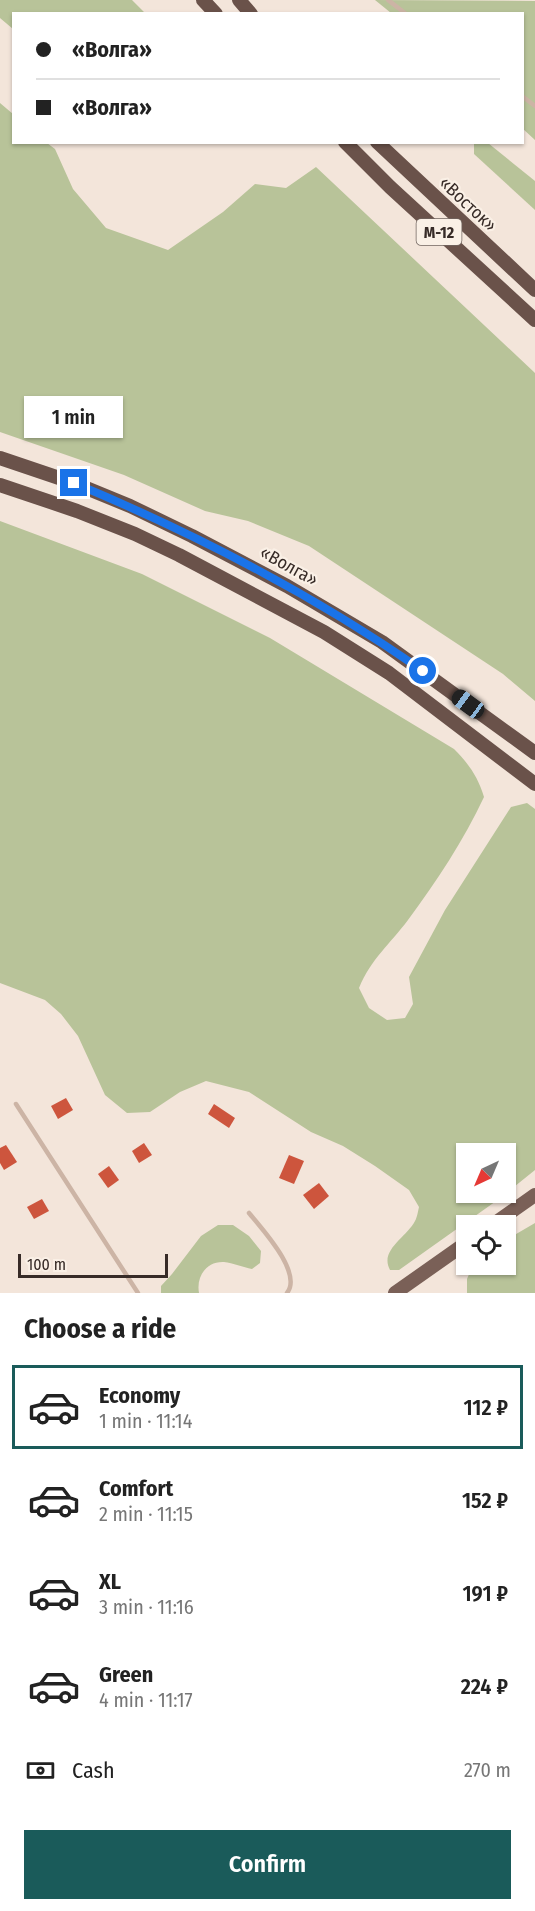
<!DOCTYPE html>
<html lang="en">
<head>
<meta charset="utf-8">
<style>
	:root { --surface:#fff; --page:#f2f2f2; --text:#222; --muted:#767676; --line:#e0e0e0; --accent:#1a5b5a }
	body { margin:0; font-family:"Fira Sans Condensed",sans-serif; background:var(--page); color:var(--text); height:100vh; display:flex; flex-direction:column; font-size:22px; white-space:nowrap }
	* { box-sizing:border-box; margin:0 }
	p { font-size:20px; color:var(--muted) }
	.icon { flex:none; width:33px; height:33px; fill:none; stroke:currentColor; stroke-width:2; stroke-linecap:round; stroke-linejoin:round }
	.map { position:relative; height:1293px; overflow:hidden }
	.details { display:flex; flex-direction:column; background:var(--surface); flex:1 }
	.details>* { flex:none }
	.top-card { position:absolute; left:12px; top:12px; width:512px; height:132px; border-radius:0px; box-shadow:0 2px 4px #0004; display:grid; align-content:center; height:132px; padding:0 24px; background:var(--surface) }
	.needle { width:39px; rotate:224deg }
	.buttons { position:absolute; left:456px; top:1143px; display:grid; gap:12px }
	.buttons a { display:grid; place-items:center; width:60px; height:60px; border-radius:0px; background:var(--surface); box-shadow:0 2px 4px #0004; font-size:30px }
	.scale { position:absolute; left:18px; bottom:15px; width:150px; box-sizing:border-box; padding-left:6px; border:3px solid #372b27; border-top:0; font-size:16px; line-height:21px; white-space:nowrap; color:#372b27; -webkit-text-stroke:4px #faf0e6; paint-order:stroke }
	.end { position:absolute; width:27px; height:27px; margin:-14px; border:8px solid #1a73e8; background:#fff; box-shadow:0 0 0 3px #fff }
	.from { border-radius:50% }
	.bubble { position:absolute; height:42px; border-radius:0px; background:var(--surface); box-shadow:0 2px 4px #0004; font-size:20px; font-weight:600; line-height:42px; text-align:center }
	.car { position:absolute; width:18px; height:36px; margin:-18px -9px; border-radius:8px; box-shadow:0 0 4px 2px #0007; background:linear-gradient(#222 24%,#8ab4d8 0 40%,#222 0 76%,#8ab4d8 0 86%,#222 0) }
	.top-card b { display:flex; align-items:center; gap:21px; height:57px; font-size:22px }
	.top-card b+b { border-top:2px solid var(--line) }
	.top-card i { width:15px; height:15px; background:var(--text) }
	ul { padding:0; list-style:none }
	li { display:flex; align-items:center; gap:18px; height:84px; margin:0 12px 9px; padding:0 12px; border:3px solid transparent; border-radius:0px }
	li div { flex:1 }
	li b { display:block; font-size:22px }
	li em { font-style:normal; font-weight:600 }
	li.selected { border-color:var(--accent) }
	li>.icon { width:54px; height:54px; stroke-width:1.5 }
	h2 { padding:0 24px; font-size:27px; line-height:72px }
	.pay { display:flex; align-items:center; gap:15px; height:66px; padding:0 24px; font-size:22px }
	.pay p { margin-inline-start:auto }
	.button { display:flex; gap:12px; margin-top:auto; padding:12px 24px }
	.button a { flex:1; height:69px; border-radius:0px; background:var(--accent); color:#fff; font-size:24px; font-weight:600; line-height:69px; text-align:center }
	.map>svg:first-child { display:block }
	.green { fill:#b8c399; fill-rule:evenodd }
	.building { fill:#cd553d }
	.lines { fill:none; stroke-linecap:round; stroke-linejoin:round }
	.service { stroke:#ccb4a5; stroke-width:4.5 }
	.primary { stroke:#7a6057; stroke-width:14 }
	.trunk { stroke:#6a524a; stroke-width:14 }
	.route { stroke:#1a73e8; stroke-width:8 }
	.labels { text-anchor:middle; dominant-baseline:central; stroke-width:4.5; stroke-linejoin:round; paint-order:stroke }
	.shield { fill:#faf0e6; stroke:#726660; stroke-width:1.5 }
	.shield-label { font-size:16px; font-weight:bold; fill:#372b27 }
	.street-label { font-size:18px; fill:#372b27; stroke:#faf0e6 }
</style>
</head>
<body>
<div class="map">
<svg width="535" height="1293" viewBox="0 0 535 1293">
	<rect width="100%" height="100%" fill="#f3e5da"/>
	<g class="green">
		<polygon points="0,0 132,0 145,13 14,14 13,29 0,18"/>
		<polygon points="375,0 535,1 535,140 522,128 522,14 391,13"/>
		<polygon points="0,103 13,114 14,142 47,143 55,149 73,189 106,228 168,250 223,212 255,184 286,188 316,167 535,373 535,701 503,674 309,546 248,521 205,511 124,475 0,432"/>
		<polygon points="474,143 488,143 535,181 535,210 474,154"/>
		<path d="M0 521 142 574 270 638 454 749C469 764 478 777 484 797 464 840 436 882 408 920 390 944 371 959 359 988L369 1008 387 1020 405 1018 413 1004 409 977 445 910 511 807 527 803 535 809V1170L499 1199 399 1270H390C379 1250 407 1237 415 1221 417 1218 418 1211 419 1207L409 1190 375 1166 343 1146 311 1132 249 1092 206 1081 180 1092 150 1112 127 1113 105 1095 78 1036 61 1014 45 1000 0 983ZM466 1154H506V1192H466Z"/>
		<polygon points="535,1223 535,1293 467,1293 467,1279 473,1265 506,1264 506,1240"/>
		<path d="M218 1225H233L249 1236 261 1251 260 1263 252 1269C243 1267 233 1263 224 1262 206 1261 196 1277 199 1293H161V1286L172 1274 201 1236Z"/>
	</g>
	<g class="building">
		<polygon points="66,1098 73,1110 58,1119 51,1106"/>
		<polygon points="214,1104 235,1118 229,1128 208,1114"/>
		<polygon points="144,1143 152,1155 139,1163 132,1151"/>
		<polygon points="6,1145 17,1162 4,1170 0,1163 0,1148"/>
		<polygon points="289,1155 304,1161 294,1184 279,1178"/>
		<polygon points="109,1166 119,1180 108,1188 98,1174"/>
		<polygon points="319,1183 329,1196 314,1209 303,1195"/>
		<polygon points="42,1199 49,1211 34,1219 27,1207"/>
	</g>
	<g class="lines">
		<g class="service">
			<polyline points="388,0 406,14"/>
			<polyline points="522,96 535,106"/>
			<polyline points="16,1104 138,1293"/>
			<path d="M249 1213C262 1229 303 1273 287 1293"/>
		</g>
		<g class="primary">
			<polyline points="491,1226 535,1195"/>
			<polyline points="395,1293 466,1243"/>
		</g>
		<g class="trunk">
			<polyline points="203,0 216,14"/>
			<polyline points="239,0 251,14"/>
			<polyline points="345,142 390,187 535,320"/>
			<polyline points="377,142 535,290"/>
			<polyline points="0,458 74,483 130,506 192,536 287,586 382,642 535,753"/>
			<polyline points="0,485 77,511 135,534 179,555 324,632 389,673 535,784"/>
		</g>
	</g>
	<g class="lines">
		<path class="route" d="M74 483C196 534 314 595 423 671"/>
	</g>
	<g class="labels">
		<rect class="shield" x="416.5" y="219" width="45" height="26" rx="4.5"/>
		<g class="shield-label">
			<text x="439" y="232">М-12</text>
		</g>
		<g class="street-label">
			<text transform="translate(468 204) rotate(43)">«Восток»</text>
			<text transform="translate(289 566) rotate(29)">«Волга»</text>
		</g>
	</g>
</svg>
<div class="buttons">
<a><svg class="needle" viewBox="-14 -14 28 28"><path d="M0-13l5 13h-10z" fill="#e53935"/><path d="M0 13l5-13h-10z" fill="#767676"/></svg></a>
<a><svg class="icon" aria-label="locate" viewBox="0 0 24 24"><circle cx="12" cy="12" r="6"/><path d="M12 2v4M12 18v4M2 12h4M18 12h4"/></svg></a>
</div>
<div class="scale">100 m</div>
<i class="end from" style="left:423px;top:671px"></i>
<i class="end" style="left:74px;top:483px"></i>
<div class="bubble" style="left:24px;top:396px;width:99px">1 min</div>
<i class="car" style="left:468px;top:704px;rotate:306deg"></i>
<div class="top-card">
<b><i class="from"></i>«Волга»</b>
<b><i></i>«Волга»</b>
</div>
</div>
<section class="details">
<h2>Choose a ride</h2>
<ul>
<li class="selected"><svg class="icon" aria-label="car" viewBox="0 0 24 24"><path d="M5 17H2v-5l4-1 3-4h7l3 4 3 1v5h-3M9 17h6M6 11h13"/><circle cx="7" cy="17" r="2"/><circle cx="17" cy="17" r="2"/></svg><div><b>Economy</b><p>1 min · 11:14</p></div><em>112 ₽</em></li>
<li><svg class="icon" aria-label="car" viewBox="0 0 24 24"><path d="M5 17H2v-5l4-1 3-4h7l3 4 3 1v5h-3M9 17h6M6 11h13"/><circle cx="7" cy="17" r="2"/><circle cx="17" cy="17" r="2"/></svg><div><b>Comfort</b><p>2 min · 11:15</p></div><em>152 ₽</em></li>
<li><svg class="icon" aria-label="car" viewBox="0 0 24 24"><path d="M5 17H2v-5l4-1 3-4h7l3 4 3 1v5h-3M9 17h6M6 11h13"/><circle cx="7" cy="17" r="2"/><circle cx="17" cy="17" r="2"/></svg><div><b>XL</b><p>3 min · 11:16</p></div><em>191 ₽</em></li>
<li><svg class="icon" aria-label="car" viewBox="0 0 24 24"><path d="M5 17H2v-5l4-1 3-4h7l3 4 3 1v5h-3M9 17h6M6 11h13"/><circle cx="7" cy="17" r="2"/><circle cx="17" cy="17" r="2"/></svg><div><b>Green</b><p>4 min · 11:17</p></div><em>224 ₽</em></li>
</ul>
<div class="pay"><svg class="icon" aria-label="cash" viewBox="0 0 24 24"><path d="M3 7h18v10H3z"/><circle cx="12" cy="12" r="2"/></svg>Cash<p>270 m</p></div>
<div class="button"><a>Confirm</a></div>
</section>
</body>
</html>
